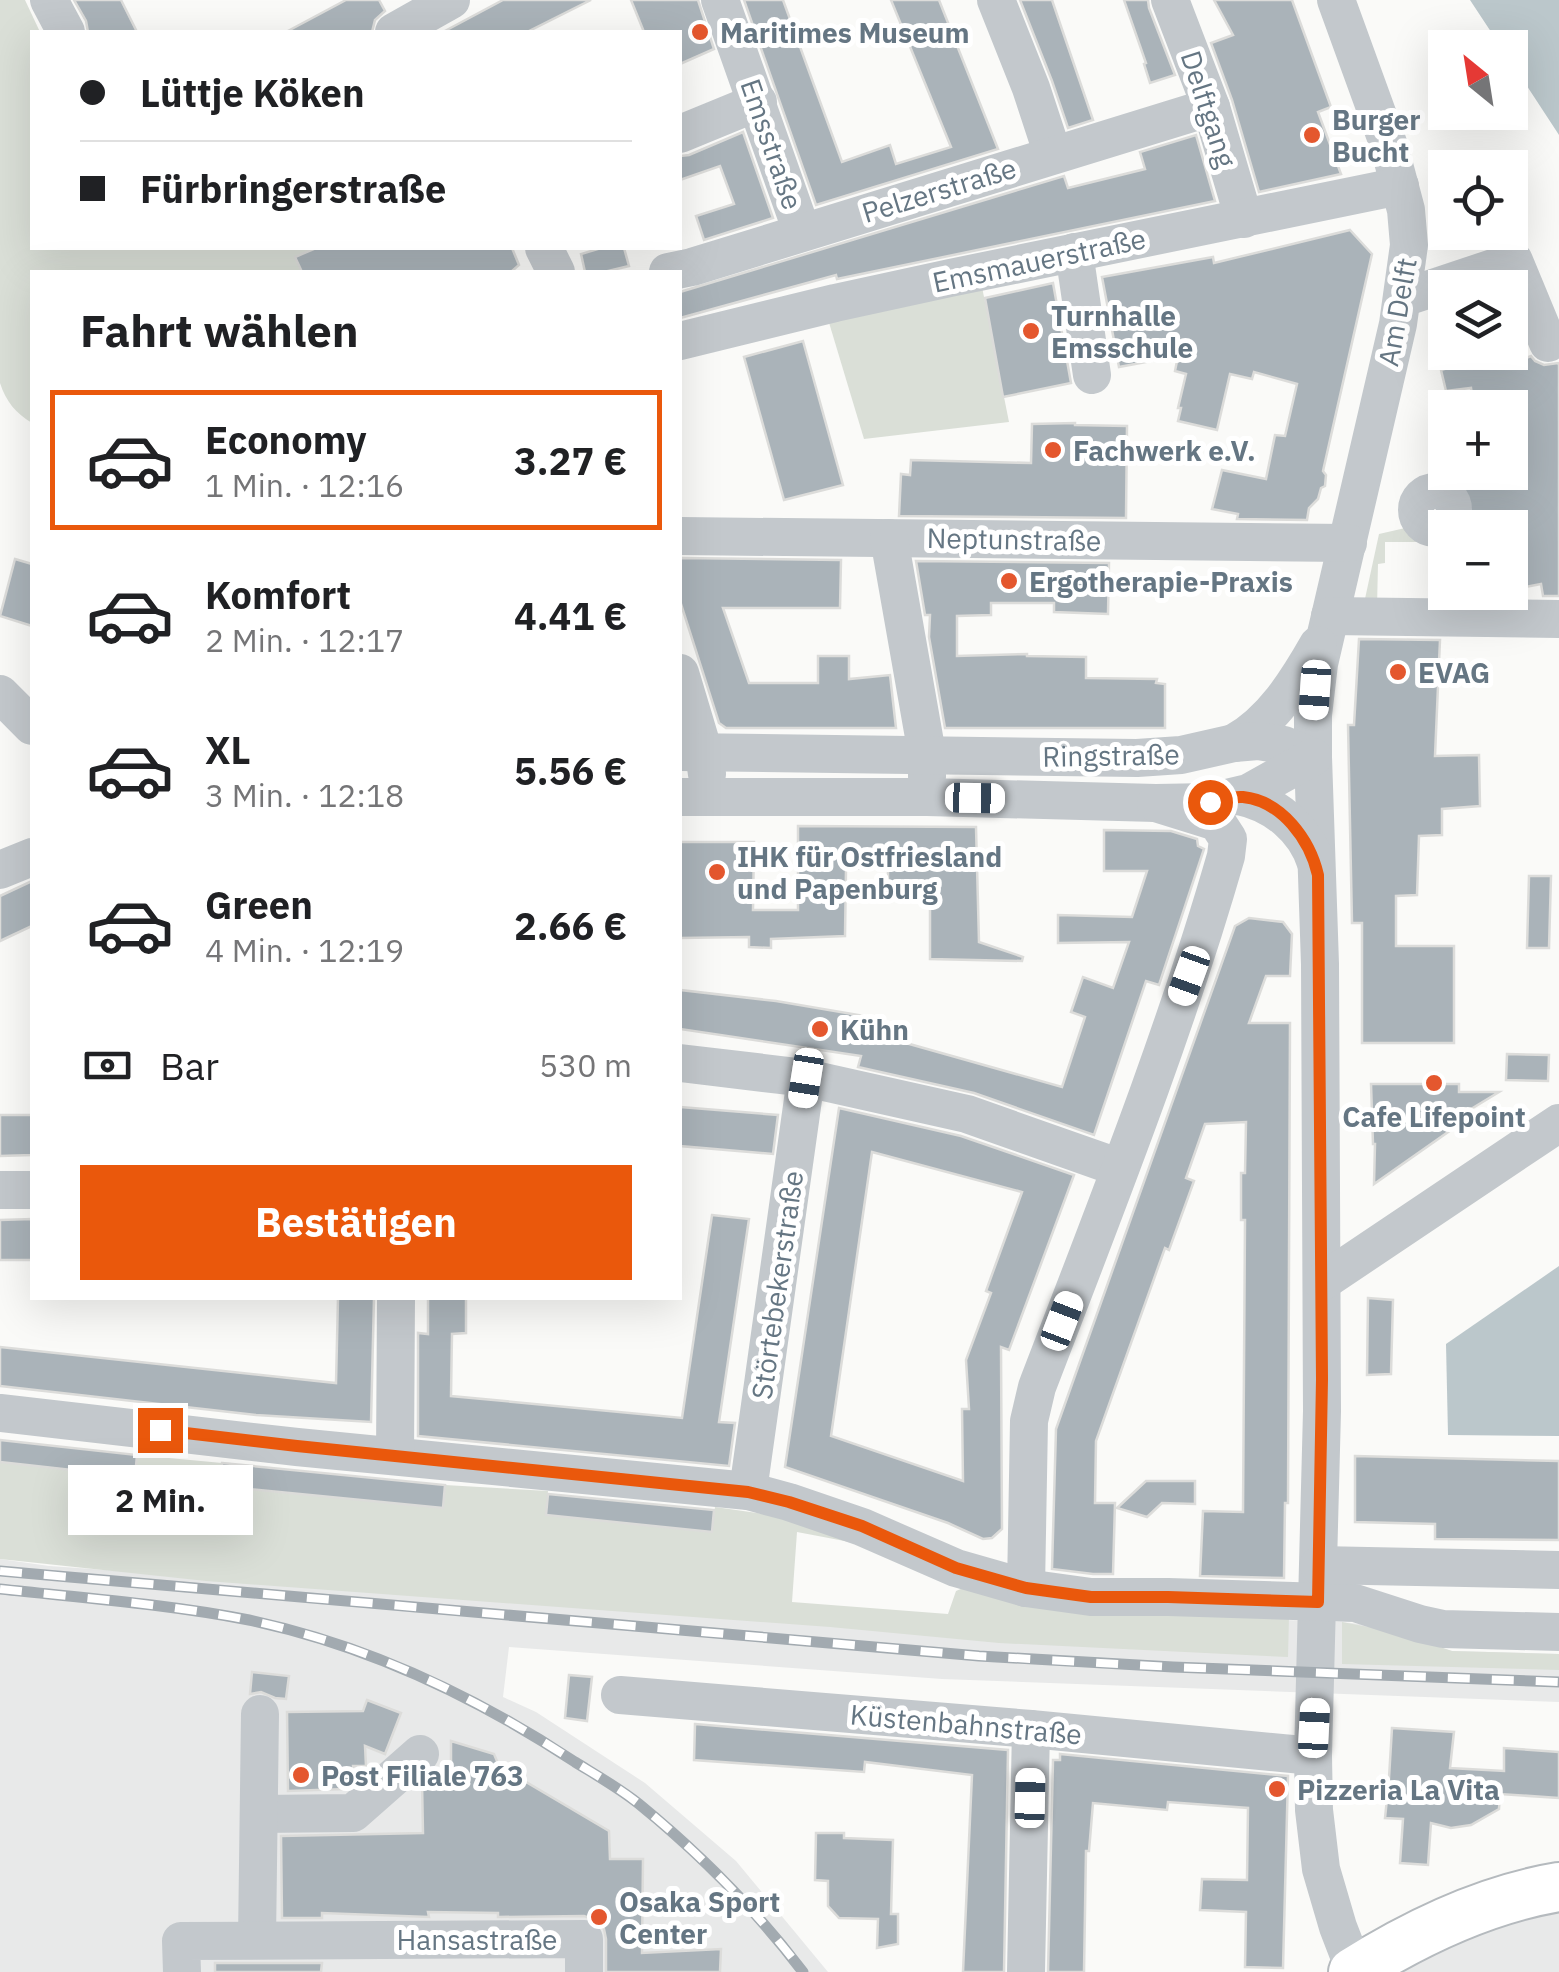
<!DOCTYPE html>
<html lang="de">
<head>
<meta charset="utf-8">
<style>
	:root { --surface:#fff; --page:#f6f6f6; --text:#202124; --muted:#757577; --line:#e0e0e0; --accent:#ea580c }
	body { margin:0; font-family:"IBM Plex Sans",sans-serif; background:var(--page); color:var(--text); height:100vh; display:flex; flex-direction:column; font-size:38px; white-space:nowrap }
	* { box-sizing:border-box; margin:0 }
	p { font-size:32px; color:var(--muted) }
	.icon { flex:none; width:55px; height:55px; fill:none; stroke:currentColor; stroke-width:2; stroke-linecap:round; stroke-linejoin:round }
	.map { position:relative; flex:1; overflow:hidden }
	.panel { position:absolute; left:30px; top:270px; width:652px; height:1030px; display:flex; flex-direction:column; background:var(--surface); border-radius:0px; box-shadow:0 10px 40px #0002 }
	.panel>* { flex:none }
	.banner { position:absolute; left:30px; top:30px; width:652px; height:220px; border-radius:0px; box-shadow:0 10px 40px #0002; display:grid; align-content:center; height:220px; padding:0 50px; background:var(--surface) }
	.needle { width:65px; rotate:330deg }
	.fabs { position:absolute; left:1428px; top:30px; display:grid; gap:20px }
	.fabs a { display:grid; place-items:center; width:100px; height:100px; border-radius:0px; background:var(--surface); box-shadow:0 10px 40px #0002; font-size:50px }
	.end { position:absolute; width:45px; height:45px; margin:-22px; border:12px solid #ea580c; background:#fff; box-shadow:0 0 0 5px #fff }
	.from { border-radius:50% }
	.bubble { position:absolute; height:70px; border-radius:0px; background:var(--surface); box-shadow:0 10px 40px #0002; font-size:32px; font-weight:700; line-height:70px; text-align:center }
	.car { position:absolute; width:30px; height:60px; margin:-30px -15px; border-radius:12px; box-shadow:0 0 8px 2px #0007; background:linear-gradient(#fff 24%,#345 0 40%,#fff 0 76%,#345 0 86%,#fff 0) }
	.banner b { display:flex; align-items:center; gap:35px; height:95px; font-size:38px }
	.banner b+b { border-top:2px solid var(--line) }
	.banner i { width:25px; height:25px; background:var(--text) }
	ul { padding:0; list-style:none }
	li { display:flex; align-items:center; gap:30px; height:140px; margin:0 20px 15px; padding:0 30px; border:5px solid transparent; border-radius:0px }
	li div { flex:1 }
	li b { display:block; font-size:38px }
	li em { font-style:normal; font-weight:700 }
	li.selected { border-color:var(--accent) }
	li>.icon { width:90px; height:90px; stroke-width:1.5 }
	h2 { padding:0 50px; font-size:45px; line-height:120px }
	.pay { display:flex; align-items:center; gap:25px; height:110px; padding:0 50px; font-size:38px }
	.pay p { margin-inline-start:auto }
	.action { display:flex; gap:20px; margin-top:auto; padding:20px 50px }
	.action a { flex:1; height:115px; border-radius:0px; background:var(--accent); color:#fff; font-size:40px; font-weight:700; line-height:115px; text-align:center }
	.map>svg:first-child { display:block }
	.built { fill:#e8e9e9 }
	.green { fill:#dadfd7 }
	.water { fill:#bbc7cb }
	.building { fill:#aab3b9; stroke:#dcdcda; stroke-width:2.5; fill-rule:evenodd }
	.lines { fill:none; stroke-linecap:round; stroke-linejoin:round }
	.major-casing { stroke:#b5babe; stroke-width:52 }
	.minor { stroke:#c3c8cc; stroke-width:38 }
	.major { stroke:#fff; stroke-width:48 }
	.rail-casing { stroke:#a2aab0; stroke-width:11 }
	.rail { stroke:#fff; stroke-width:8; stroke-dasharray:22; stroke-linecap:butt }
	.route { stroke:#ea580c; stroke-width:12 }
	.poi-dot { fill:#e4572e; stroke:#fff; stroke-width:4 }
	.labels { text-anchor:middle; dominant-baseline:central; stroke-width:10; stroke-linejoin:round; paint-order:stroke }
	.poi-label { font-size:28px; font-weight:bold; fill:#657683; stroke:#fff; text-anchor:start }
	.street-label { font-size:28px; fill:#657683; stroke:#fff }
</style>
</head>
<body>
<div class="map">
<svg width="1559" height="1972" viewBox="0 0 1559 1972">
	<rect width="100%" height="100%" fill="#fafaf8"/>
	<g class="built">
		<polygon points="0,1559 49,1566 963,1630 1232,1618 1342,1622 1360,1624 1452,1651 1559,1654 1559,1702 942,1679 509,1647 503,1697 536,1712 645,1783 736,1861 828,1972 0,1972"/>
		<polygon points="1559,1887 1559,1972 1353,1972"/>
	</g>
	<g class="green">
		<path d="M0 0H25L40 32H32V248H316L296 257 302 272H32V423C16 413 6 402 0 383Z"/>
		<polygon points="979,272 1009,422 864,439 824,306"/>
		<polygon points="1414,526 1422,535 1441,539 1441,542 1385,542 1385,563 1378,564 1377,607 1363,608 1379,534"/>
		<polygon points="137,1455 222,1463 220,1485 443,1508 445,1485 548,1491 546,1515 712,1532 715,1507 771,1515 855,1543 797,1532 792,1602 948,1614 956,1591 963,1588 1289,1616 1288,1657 999,1643 830,1627 206,1581 0,1559 0,1462 134,1476"/>
		<polygon points="1342,1622 1395,1632 1452,1651 1559,1654 1559,1670 1342,1664"/>
	</g>
	<g class="water">
		<polygon points="1470,0 1559,0 1559,135 1510,60 1510,48 1501,47"/>
		<polygon points="1559,1266 1559,1436 1448,1435 1446,1344"/>
	</g>
	<g class="building">
		<polygon points="74,0 121,0 137,32 88,32 86,21"/>
		<polygon points="346,0 379,0 385,11 375,20 372,32 286,32"/>
		<polygon points="503,0 591,0 527,32 443,32"/>
		<polygon points="631,0 698,0 714,49 680,64 680,32 644,32"/>
		<polygon points="744,0 783,0 842,162 890,145 896,164 951,147 891,0 939,0 998,149 816,205"/>
		<polygon points="1020,0 1052,0 1093,120 1068,128 1052,81"/>
		<polygon points="1124,0 1148,0 1149,8 1175,75 1150,83 1144,64 1146,63"/>
		<polygon points="1214,0 1292,0 1331,107 1318,112 1341,174 1259,192 1232,100 1211,43 1233,35"/>
		<polygon points="743,132 773,218 704,240 696,216 734,204 720,166 680,180 680,156 689,155"/>
		<polygon points="1196,135 1215,201 837,279 836,275 680,318 680,292 1064,176 1068,188 1145,169 1140,152"/>
		<polygon points="1350,230 1372,254 1323,471 1326,475 1325,486 1321,488 1318,499 1309,508 1307,520 1237,519 1238,514 1212,509 1222,470 1266,479 1275,435 1285,436 1297,384 1254,372 1252,379 1230,374 1217,430 1178,421 1181,408 1178,408 1186,374 1175,371 1178,356 1119,367 1102,277 1213,257 1214,263"/>
		<polygon points="316,248 512,248 519,265 511,272 302,272 295,257"/>
		<polygon points="601,248 624,248 629,266 604,272 585,272 581,254"/>
		<polygon points="1053,283 1071,383 1003,397 985,298"/>
		<polygon points="803,341 843,485 784,500 744,357"/>
		<polygon points="1522,347 1526,358 1531,356 1535,361 1544,365 1558,363 1559,365 1559,596 1543,596 1541,584 1510,590 1510,528 1488,528 1485,514 1460,519 1455,491 1480,485 1477,472 1510,472 1510,408 1474,408 1471,388 1446,391 1441,370 1502,352 1510,352 1510,350"/>
		<polygon points="1075,423 1075,425 1127,426 1126,518 899,516 901,474 910,475 911,460 1031,463 1032,424"/>
		<polygon points="680,558 841,560 840,608 723,608 749,683 818,683 818,656 849,656 849,679 890,675 896,728 726,728 719,723 680,601"/>
		<polygon points="15,559 32,564 32,626 0,616"/>
		<polygon points="916,561 1109,563 1108,614 1054,612 1054,603 991,603 991,615 957,616 957,656 1027,654 1027,656 1086,657 1086,678 1157,679 1156,683 1165,684 1165,728 945,728 929,637 930,615 925,615"/>
		<polygon points="1359,639 1440,640 1435,756 1479,755 1480,806 1442,809 1442,835 1419,836 1417,895 1396,896 1396,946 1454,946 1454,1043 1362,1043 1362,923 1352,923 1348,725 1354,725"/>
		<polygon points="798,826 976,827 979,942 1023,957 1022,961 930,959 930,892 888,892 888,868 846,869 845,936 771,939 771,948 749,947 749,937 680,938 680,842 754,842 753,910 798,910"/>
		<polygon points="1104,830 1171,831 1197,839 1198,846 1204,849 1159,985 1146,981 1094,1135 974,1093 858,1067 861,1056 680,1029 680,990 776,1001 870,1017 867,1032 1062,1087 1085,1017 1071,1012 1083,977 1113,988 1129,942 1058,943 1058,915 1132,917 1147,871 1104,871"/>
		<polygon points="1529,876 1551,876 1549,948 1527,948"/>
		<polygon points="32,881 32,926 0,941 0,896"/>
		<polygon points="1249,918 1283,922 1292,934 1290,976 1266,976 1249,1023 1290,1023 1288,1503 1285,1503 1284,1578 1200,1576 1203,1511 1243,1512 1245,1220 1241,1220 1241,1173 1245,1173 1246,1122 1205,1124 1186,1178 1194,1181 1169,1250 1165,1248 1096,1441 1095,1503 1115,1503 1113,1574 1093,1574 1052,1569 1056,1429 1235,926"/>
		<polygon points="1507,1054 1549,1055 1548,1081 1506,1080"/>
		<polygon points="1371,1084 1459,1084 1459,1092 1499,1092 1458,1117 1458,1125 1374,1184 1375,1144 1373,1144"/>
		<polygon points="680,1107 778,1115 773,1154 680,1146"/>
		<path d="M839 1108 961 1136 1074 1175 1009 1350 1001 1347 1002 1529 992 1538 983 1539 948 1523 785 1467ZM872 1152 1022 1192 986 1291 991 1293 966 1360 969 1409H962L963 1481 831 1436Z"/>
		<polygon points="0,1115 32,1115 32,1155 0,1156"/>
		<polygon points="712,1215 749,1219 719,1422 735,1423 729,1466 418,1436 418,1333 428,1334 428,1298 466,1298 466,1333 452,1334 451,1396 682,1418"/>
		<polygon points="32,1219 32,1260 0,1260 0,1220"/>
		<polygon points="338,1298 374,1298 371,1422 256,1415 0,1386 0,1347 336,1383"/>
		<polygon points="1368,1298 1393,1300 1391,1374 1367,1375"/>
		<polygon points="0,1440 137,1455 135,1477 0,1462"/>
		<polygon points="1355,1456 1559,1461 1559,1540 1435,1539 1435,1524 1355,1522"/>
		<polygon points="222,1463 445,1485 443,1508 219,1486"/>
		<polygon points="1146,1481 1195,1481 1195,1504 1162,1503 1147,1517 1117,1508"/>
		<polygon points="548,1494 714,1510 712,1532 546,1515"/>
		<polygon points="252,1672 289,1676 286,1699 275,1698 261,1692 250,1694"/>
		<polygon points="569,1675 592,1677 587,1721 565,1718"/>
		<polygon points="367,1700 401,1713 385,1754 365,1746 366,1766 353,1766 353,1783 346,1789 288,1791 287,1712 363,1711"/>
		<polygon points="695,1724 1008,1750 1004,1972 963,1972 972,1775 865,1762 864,1772 694,1760"/>
		<polygon points="1392,1728 1454,1732 1450,1768 1504,1771 1504,1748 1559,1752 1559,1798 1500,1794 1499,1809 1471,1825 1451,1828 1431,1823 1428,1865 1400,1863 1403,1819 1385,1818 1387,1799 1376,1799 1379,1777 1389,1778"/>
		<polygon points="451,1741 494,1754 499,1766 609,1831 610,1859 643,1859 642,1953 721,1949 720,1972 606,1972 606,1939 604,1929 596,1920 584,1916 498,1917 498,1913 428,1912 429,1917 322,1913 322,1918 282,1918 281,1836 423,1833 422,1782 444,1782 444,1763 451,1763"/>
		<polygon points="1060,1754 1288,1776 1283,1968 1245,1967 1246,1912 1200,1910 1202,1879 1247,1880 1248,1808 1168,1802 1167,1810 1093,1803 1089,1851 1086,1851 1084,1972 1048,1972 1053,1760 1060,1760"/>
		<polygon points="816,1833 844,1833 844,1838 893,1840 891,1914 898,1914 898,1944 877,1948 878,1919 839,1918 828,1906 828,1881 815,1880"/>
		<polygon points="215,1963 322,1963 321,1972 215,1972"/>
	</g>
	<g class="lines">
		<defs>
			<path id="major" d="M1353 1972C1415 1933 1486 1899 1559 1887"/>
		</defs>
		<use href="#major" class="major-casing"/>
		<g class="minor">
			<polyline points="49,0 66,32"/>
			<polyline points="720,0 802,232"/>
			<polyline points="996,0 1031,88 1053,155"/>
			<polyline points="1170,0 1211,107 1244,219"/>
			<polyline points="1336,0 1389,146 1406,210 1409,245 1398,324 1319,664 1313,715 1313,757 1320,964 1322,1411 1313,1756 1314,1810 1321,1869 1338,1927 1355,1971"/>
			<polyline points="394,32 451,0"/>
			<polyline points="680,134 758,102"/>
			<polyline points="544,248 556,272"/>
			<polyline points="1074,252 1092,375"/>
			<polyline points="668,272 692,267 1211,107"/>
			<polyline points="1403,298 1514,261 1548,343"/>
			<polyline points="680,341 835,303 950,278 1400,186"/>
			<circle cx="1435" cy="510" r="18"/>
			<polyline points="680,536 1348,543"/>
			<polyline points="889,538 927,754 927,777"/>
			<polyline points="1330,616 1559,619"/>
			<polyline points="680,673 704,753 707,774"/>
			<polyline points="0,694 32,726"/>
			<path d="M1234 743C1272 722 1297 682 1318 645"/>
			<polyline points="680,752 1137,758 1181,755 1234,743 1258,741 1284,745 1313,757"/>
			<path d="M1239 796C1274 803 1305 828 1316 863"/>
			<polyline points="680,797 927,797 1156,803 1210,802 1248,793 1313,757"/>
			<polyline points="0,870 32,857"/>
			<polyline points="680,1063 806,1078 967,1114 1120,1168"/>
			<polyline points="0,1190 32,1190"/>
			<polyline points="1322,1282 1559,1123"/>
			<polyline points="0,1413 297,1447 748,1491 789,1502 862,1527 956,1568 1026,1588 1091,1597 1168,1597 1355,1603 1420,1624 1443,1629 1559,1632"/>
			<polyline points="395,1456 396,1298"/>
			<polyline points="748,1491 806,1078"/>
			<polyline points="1319,1565 1559,1570"/>
			<path d="M1026 1588 1029 1421 1037 1387C1104 1212 1174 1037 1226 856L1228 839 1217 822 1156 803"/>
			<polyline points="620,1695 1031,1729 1313,1756"/>
			<polyline points="259,1814 353,1813 420,1754"/>
			<polyline points="257,1940 260,1714"/>
			<polyline points="182,1972 181,1941 584,1939 584,1972"/>
			<polyline points="1026,1972 1031,1729"/>
		</g>
		<use href="#major" class="major"/>
		<defs>
			<g id="rail">
				<polyline points="0,1571 979,1656 1173,1667 1559,1682"/>
				<path d="M0 1589C83 1598 167 1604 249 1620 367 1645 475 1696 575 1762 596 1775 619 1788 639 1804 699 1853 756 1910 803 1972"/>
			</g>
		</defs>
		<use href="#rail" class="rail-casing"/>
		<use href="#rail" class="rail"/>
	</g>
	<g class="lines">
		<path class="route" d="M160 1430 297 1446 748 1492 789 1502 862 1526 956 1568 1026 1588 1091 1597H1168L1318 1602 1322 1379 1318 875C1310 840 1282 801 1243 797 1233 796 1221 800 1210 802"/>
	</g>
	<g class="poi-dot">
		<circle cx="700" cy="32" r="10"/>
		<circle cx="1312" cy="135" r="10"/>
		<circle cx="1031" cy="331" r="10"/>
		<circle cx="1053" cy="450" r="10"/>
		<circle cx="1009" cy="581" r="10"/>
		<circle cx="1398" cy="672" r="10"/>
		<circle cx="717" cy="872" r="10"/>
		<circle cx="820" cy="1029" r="10"/>
		<circle cx="1434" cy="1083" r="10"/>
		<circle cx="301" cy="1775" r="10"/>
		<circle cx="1277" cy="1789" r="10"/>
		<circle cx="599" cy="1917" r="10"/>
	</g>
	<g class="labels">
		<g class="poi-label">
			<text x="720" y="32">Maritimes Museum</text>
			<text x="1332" y="119">Burger<tspan x="1332" dy="32">Bucht</tspan></text>
			<text x="1051" y="315">Turnhalle<tspan x="1051" dy="32">Emsschule</tspan></text>
			<text x="1073" y="450">Fachwerk e.V.</text>
			<text x="1029" y="581">Ergotherapie-Praxis</text>
			<text x="1418" y="672">EVAG</text>
			<text x="737" y="856">IHK für Ostfriesland<tspan x="737" dy="32">und Papenburg</tspan></text>
			<text x="840" y="1029">Kühn</text>
			<text x="1434" y="1116" text-anchor="middle">Cafe Lifepoint</text>
			<text x="321" y="1775">Post Filiale 763</text>
			<text x="1297" y="1789">Pizzeria La Vita</text>
			<text x="619" y="1901">Osaka Sport<tspan x="619" dy="32">Center</tspan></text>
		</g>
		<g class="street-label">
			<text transform="translate(1209 109) rotate(72)">Delftgang</text>
			<text transform="translate(772 144) rotate(71)">Emsstraße</text>
			<text transform="translate(939 190) rotate(-17)">Pelzerstraße</text>
			<text transform="translate(1039 260) rotate(-12)">Emsmauerstraße</text>
			<text transform="translate(1397 312) rotate(-80)">Am Delft</text>
			<text transform="translate(1014 539) rotate(1)">Neptunstraße</text>
			<text transform="translate(1111 755) rotate(-1)">Ringstraße</text>
			<text transform="translate(777 1285) rotate(-82)">Störtebekerstraße</text>
			<text transform="translate(966 1724) rotate(5)">Küstenbahnstraße</text>
			<text x="477" y="1939">Hansastraße</text>
		</g>
	</g>
</svg>
<div class="fabs">
<a><svg class="needle" viewBox="-14 -14 28 28"><path d="M0-13l5 13h-10z" fill="#e53935"/><path d="M0 13l5-13h-10z" fill="#757577"/></svg></a>
<a><svg class="icon" aria-label="locate" viewBox="0 0 24 24"><circle cx="12" cy="12" r="6"/><path d="M12 2v4M12 18v4M2 12h4M18 12h4"/></svg></a>
<a><svg class="icon" aria-label="layers" viewBox="0 0 24 24"><path d="M12 4l9 5-9 5-9-5zM3 14l9 5 9-5"/></svg></a>
<a>+</a>
<a>−</a>
</div>
<i class="end from" style="left:1210px;top:802px"></i>
<i class="end" style="left:160px;top:1430px"></i>
<div class="bubble" style="left:68px;top:1465px;width:185px">2 Min.</div>
<i class="car" style="left:1315px;top:690px;rotate:184deg"></i>
<i class="car" style="left:975px;top:798px;rotate:91deg"></i>
<i class="car" style="left:1189px;top:976px;rotate:200deg"></i>
<i class="car" style="left:806px;top:1078px;rotate:189deg"></i>
<i class="car" style="left:1062px;top:1321px;rotate:21deg"></i>
<i class="car" style="left:1314px;top:1728px;rotate:3deg"></i>
<i class="car" style="left:1030px;top:1798px;rotate:1deg"></i>
<div class="banner">
<b><i class="from"></i>Lüttje Köken</b>
<b><i></i>Fürbringerstraße</b>
</div>
<section class="panel">
<h2>Fahrt wählen</h2>
<ul>
<li class="selected"><svg class="icon" aria-label="car" viewBox="0 0 24 24"><path d="M5 17H2v-5l4-1 3-4h7l3 4 3 1v5h-3M9 17h6M6 11h13"/><circle cx="7" cy="17" r="2"/><circle cx="17" cy="17" r="2"/></svg><div><b>Economy</b><p>1 Min. · 12:16</p></div><em>3.27 €</em></li>
<li><svg class="icon" aria-label="car" viewBox="0 0 24 24"><path d="M5 17H2v-5l4-1 3-4h7l3 4 3 1v5h-3M9 17h6M6 11h13"/><circle cx="7" cy="17" r="2"/><circle cx="17" cy="17" r="2"/></svg><div><b>Komfort</b><p>2 Min. · 12:17</p></div><em>4.41 €</em></li>
<li><svg class="icon" aria-label="car" viewBox="0 0 24 24"><path d="M5 17H2v-5l4-1 3-4h7l3 4 3 1v5h-3M9 17h6M6 11h13"/><circle cx="7" cy="17" r="2"/><circle cx="17" cy="17" r="2"/></svg><div><b>XL</b><p>3 Min. · 12:18</p></div><em>5.56 €</em></li>
<li><svg class="icon" aria-label="car" viewBox="0 0 24 24"><path d="M5 17H2v-5l4-1 3-4h7l3 4 3 1v5h-3M9 17h6M6 11h13"/><circle cx="7" cy="17" r="2"/><circle cx="17" cy="17" r="2"/></svg><div><b>Green</b><p>4 Min. · 12:19</p></div><em>2.66 €</em></li>
</ul>
<div class="pay"><svg class="icon" aria-label="cash" viewBox="0 0 24 24"><path d="M3 7h18v10H3z"/><circle cx="12" cy="12" r="2"/></svg>Bar<p>530 m</p></div>
<div class="action"><a>Bestätigen</a></div>
</section>
</div>
</body>
</html>
